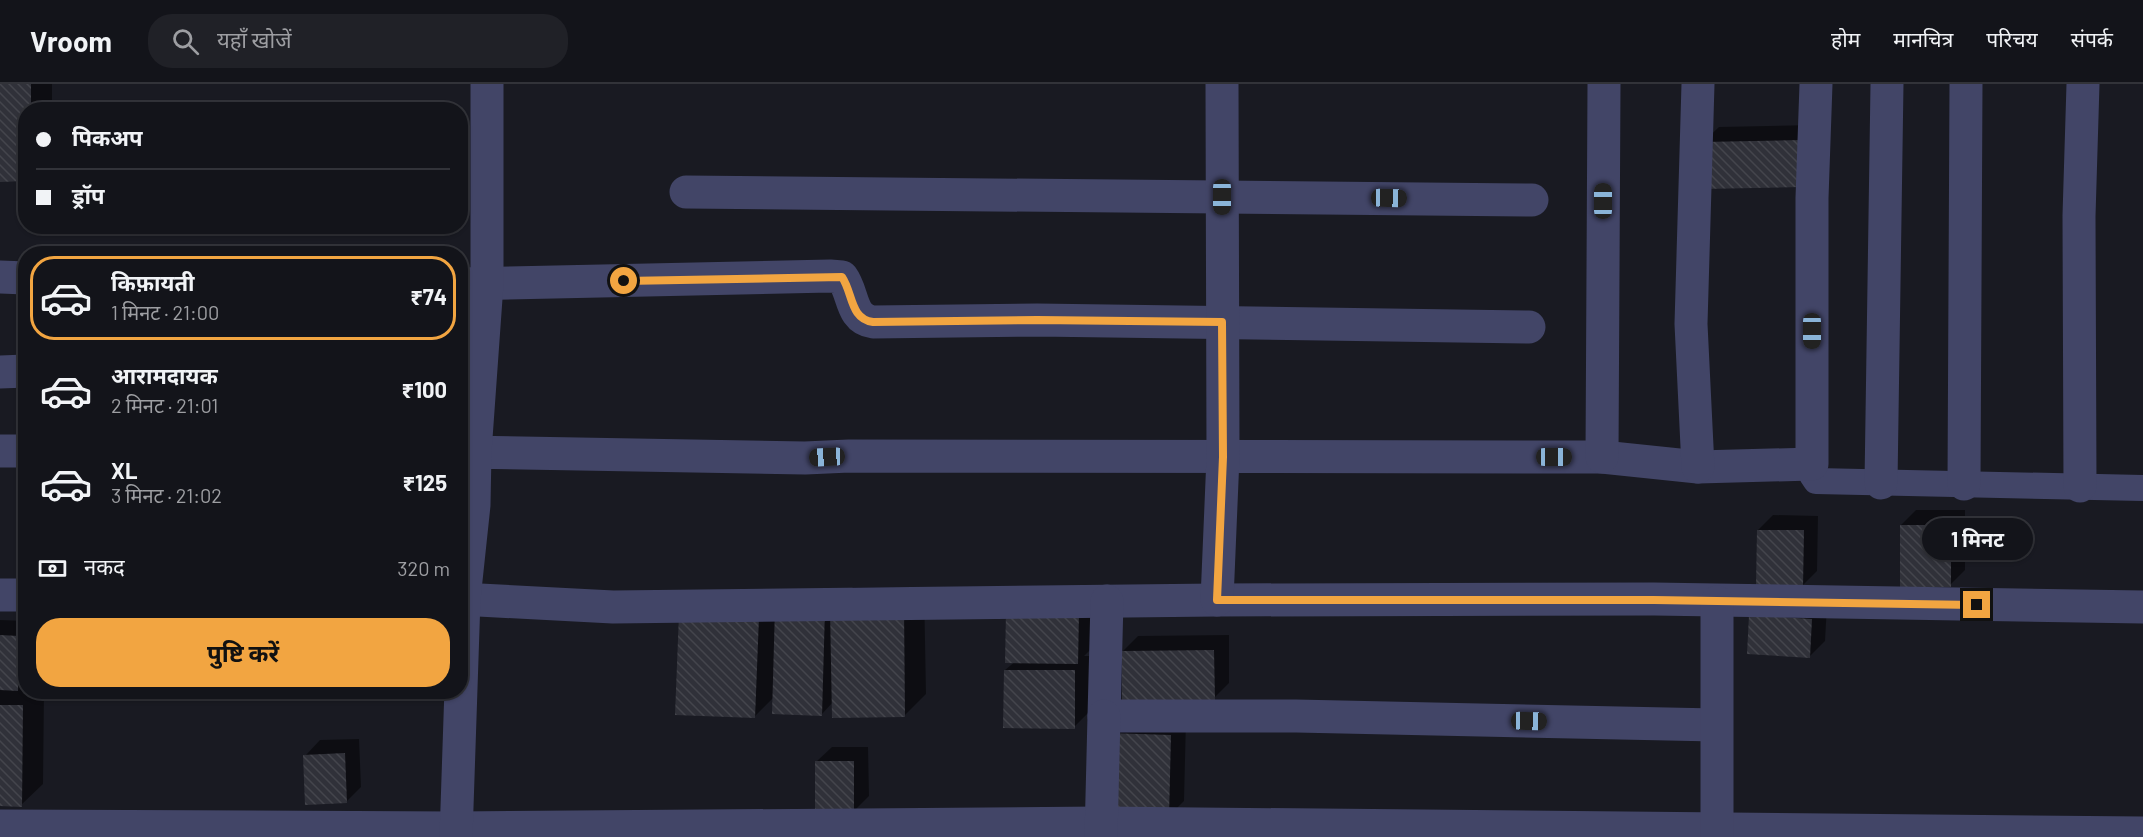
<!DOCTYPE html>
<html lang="hi">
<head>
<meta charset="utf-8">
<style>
  :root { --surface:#13141a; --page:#202127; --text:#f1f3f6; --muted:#9d9ea2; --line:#323339; --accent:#f2a541 }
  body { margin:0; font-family:Barlow,"Noto Sans Devanagari",sans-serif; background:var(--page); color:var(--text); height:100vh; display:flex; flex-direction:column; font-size:22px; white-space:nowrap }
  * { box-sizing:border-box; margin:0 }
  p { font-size:20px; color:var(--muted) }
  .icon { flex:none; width:33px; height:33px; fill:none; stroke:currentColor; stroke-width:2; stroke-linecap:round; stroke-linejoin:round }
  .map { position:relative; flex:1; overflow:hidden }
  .details { position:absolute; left:18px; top:162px; width:450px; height:453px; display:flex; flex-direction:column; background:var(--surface); border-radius:24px; box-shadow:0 2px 4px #0004,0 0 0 2px var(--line) }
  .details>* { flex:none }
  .top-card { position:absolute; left:18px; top:18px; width:450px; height:132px; border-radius:24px; box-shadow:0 2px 4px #0004,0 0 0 2px var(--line); display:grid; align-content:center; height:132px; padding:0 18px; background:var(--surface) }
  .end { position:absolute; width:27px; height:27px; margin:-14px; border:8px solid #f2a541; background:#111; box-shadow:0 0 0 3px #111 }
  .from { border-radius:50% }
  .bubble { position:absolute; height:42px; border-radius:21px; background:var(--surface); box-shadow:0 2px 4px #0004,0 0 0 2px var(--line); font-size:20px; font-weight:700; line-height:42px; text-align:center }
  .car { position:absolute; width:18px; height:36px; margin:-18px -9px; border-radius:8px; box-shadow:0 0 4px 2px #0007; background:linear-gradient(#222 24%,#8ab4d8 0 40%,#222 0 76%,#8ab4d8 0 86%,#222 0) }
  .top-card b { display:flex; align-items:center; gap:21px; height:57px; font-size:22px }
  .top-card b+b { border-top:2px solid var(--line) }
  .top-card i { width:15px; height:15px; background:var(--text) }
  ul { padding:10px 0 0; list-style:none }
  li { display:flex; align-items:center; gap:18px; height:84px; margin:0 12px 9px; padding:0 6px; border:3px solid transparent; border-radius:24px }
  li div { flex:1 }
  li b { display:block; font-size:22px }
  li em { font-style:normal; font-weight:700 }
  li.selected { border-color:var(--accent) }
  li>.icon { width:54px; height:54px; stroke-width:1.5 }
  .pay { display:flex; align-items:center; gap:15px; height:66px; padding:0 18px; font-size:22px }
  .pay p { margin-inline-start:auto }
  .primary-button { display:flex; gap:12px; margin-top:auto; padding:12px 18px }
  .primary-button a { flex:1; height:69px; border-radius:24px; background:var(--accent); color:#111; font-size:24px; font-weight:700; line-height:69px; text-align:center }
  header { display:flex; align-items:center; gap:36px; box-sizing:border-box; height:84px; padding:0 30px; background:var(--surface); border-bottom:2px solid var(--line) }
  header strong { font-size:28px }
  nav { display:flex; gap:33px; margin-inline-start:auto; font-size:21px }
  .search { width:420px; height:54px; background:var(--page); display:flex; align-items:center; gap:15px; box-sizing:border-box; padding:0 21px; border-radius:24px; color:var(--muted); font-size:22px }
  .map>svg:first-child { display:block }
  .shadow { fill:#0007 }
  .building { fill:url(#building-back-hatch) }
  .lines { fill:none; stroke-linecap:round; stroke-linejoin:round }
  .pedestrian { stroke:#424567; stroke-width:26 }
  .minor { stroke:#424567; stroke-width:33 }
  .route { stroke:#f2a541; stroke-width:8 }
</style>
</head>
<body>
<header>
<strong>Vroom</strong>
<div class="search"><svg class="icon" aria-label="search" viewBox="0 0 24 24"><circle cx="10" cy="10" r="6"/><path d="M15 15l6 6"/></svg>यहाँ खोजें</div>
<nav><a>होम</a><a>मानचित्र</a><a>परिचय</a><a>संपर्क</a></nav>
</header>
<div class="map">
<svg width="2143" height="753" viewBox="0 0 2143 753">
  <defs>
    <pattern id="building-back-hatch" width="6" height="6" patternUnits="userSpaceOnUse" patternTransform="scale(1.5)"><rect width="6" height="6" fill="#303139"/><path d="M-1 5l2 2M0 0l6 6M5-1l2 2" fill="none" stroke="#44454c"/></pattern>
  </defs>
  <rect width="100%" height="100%" fill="#191a22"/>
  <g class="shadow">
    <path d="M0,0H52V26H26L0,96Z"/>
    <path d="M1815,41L1816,86L1703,58L1719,43Z"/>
    <path d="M1916,426H1965V486L1950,501L1901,441Z"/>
    <path d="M1773,431L1818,432L1817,487L1802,502L1758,446Z"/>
    <path d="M853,503H924L926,610L904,632L833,618L822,630L774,613L754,633L680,531L840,517Z"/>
    <path d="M1093,513V563L1084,572H1090L1089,628L1074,643L1005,586Z"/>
    <path d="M1827,521L1825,557L1810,572L1751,532Z"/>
    <path d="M0,536L26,537V597L22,600H26V608H44L43,700L21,721H0Z"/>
    <path d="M1229,551V599L1214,614L1123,567L1138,552Z"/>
    <path d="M1186,636L1184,717L1169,732L1109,650Z"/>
    <path d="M359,655L361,703L346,718L305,672L320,656Z"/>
    <path d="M832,663H868L869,712L854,727L816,678Z"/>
  </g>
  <g class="building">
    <path d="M0,0H31V26H26V97L0,98Z"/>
    <path d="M1801,56L1802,103L1703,105L1702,58Z"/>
    <rect x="1900" y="441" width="51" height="62"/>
    <path d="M1757,446H1804L1803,503L1756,502Z"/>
    <path d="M775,524L825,525L822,632L772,630Z"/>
    <path d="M830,524H904L905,633L832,634Z"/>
    <path d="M1006,527L1079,528L1078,580L1005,579Z"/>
    <path d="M679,530L759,533L755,634L675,631Z"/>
    <path d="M1749,531L1812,535L1810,574L1747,570Z"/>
    <path d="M0,551L19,552L18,607L0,606Z"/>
    <path d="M1214,566L1215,616H1122V567Z"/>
    <path d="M1004,586H1075V645L1003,644Z"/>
    <path d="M0,621H23L22,723L0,722Z"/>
    <path d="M1108,649L1171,651L1169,734L1106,732Z"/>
    <path d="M345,669L347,719L305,721L303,671Z"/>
    <path d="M815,677H854V728L815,729Z"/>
  </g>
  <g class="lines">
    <path class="pedestrian" d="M1812,380V391L1816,397L2143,404"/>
    <g class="minor">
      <path d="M686,108L1532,116"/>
      <path d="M0,193L26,194"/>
      <path d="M460,200L830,192L842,193C854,209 850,235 873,238L1037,236L1529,243"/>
      <path d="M0,288L26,287"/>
      <path d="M0,367H26"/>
      <path d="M460,368L805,374L849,372L1602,373L1698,383L1812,380V114L1816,0"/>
      <path d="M1602,373L1604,0"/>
      <path d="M1698,383L1691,240L1698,0"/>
      <path d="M1881,399L1887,0"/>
      <path d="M1964,400L1966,0"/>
      <path d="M2080,402L2079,132L2083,0"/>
      <path d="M0,511H26"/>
      <path d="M460,515L613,523L1217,516L1654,515L2143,523"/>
      <path d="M1217,516L1223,373L1222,0"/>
      <path d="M1107,517L1104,632H1296L1716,641"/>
      <path d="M0,742L456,744L1101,739L2143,749"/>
      <path d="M456,753L464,515L474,421L475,368L487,200V0"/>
      <path d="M1101,753L1104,632"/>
      <path d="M1717,753V518"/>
    </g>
  </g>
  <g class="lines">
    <path class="route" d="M624,197L842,193C853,209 850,235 873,238L1037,236L1222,238L1223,373L1217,516H1654L1977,521"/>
  </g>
</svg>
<i class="end from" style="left:624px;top:197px"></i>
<i class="end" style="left:1977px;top:521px"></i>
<div class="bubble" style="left:1922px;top:434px;width:111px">1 मिनट</div>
<i class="car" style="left:1222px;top:113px;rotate:180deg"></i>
<i class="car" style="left:1389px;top:114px;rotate:91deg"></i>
<i class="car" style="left:1603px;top:117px;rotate:0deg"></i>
<i class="car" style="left:1812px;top:247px;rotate:180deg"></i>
<i class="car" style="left:827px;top:373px;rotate:267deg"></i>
<i class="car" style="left:1554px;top:373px;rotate:90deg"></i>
<i class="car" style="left:1529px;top:637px;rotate:91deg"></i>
<div class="top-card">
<b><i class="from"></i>पिकअप</b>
<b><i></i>ड्रॉप</b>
</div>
<section class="details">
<ul>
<li class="selected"><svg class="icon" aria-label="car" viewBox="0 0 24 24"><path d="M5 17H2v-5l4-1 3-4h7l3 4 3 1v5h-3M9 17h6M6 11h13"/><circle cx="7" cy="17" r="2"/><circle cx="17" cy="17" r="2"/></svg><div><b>किफ़ायती</b><p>1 मिनट · 21:00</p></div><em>₹74</em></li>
<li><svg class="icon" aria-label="car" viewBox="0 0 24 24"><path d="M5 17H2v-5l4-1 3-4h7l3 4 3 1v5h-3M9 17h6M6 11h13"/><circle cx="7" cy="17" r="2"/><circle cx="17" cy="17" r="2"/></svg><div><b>आरामदायक</b><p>2 मिनट · 21:01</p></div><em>₹100</em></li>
<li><svg class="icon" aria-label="car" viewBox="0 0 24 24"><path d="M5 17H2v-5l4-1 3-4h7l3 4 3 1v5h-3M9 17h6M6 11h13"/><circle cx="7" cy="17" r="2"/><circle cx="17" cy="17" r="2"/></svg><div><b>XL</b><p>3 मिनट · 21:02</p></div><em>₹125</em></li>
</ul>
<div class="pay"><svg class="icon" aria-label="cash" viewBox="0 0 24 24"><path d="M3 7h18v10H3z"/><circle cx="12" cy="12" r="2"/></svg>नकद<p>320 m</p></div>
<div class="primary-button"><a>पुष्टि करें</a></div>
</section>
</div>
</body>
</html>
